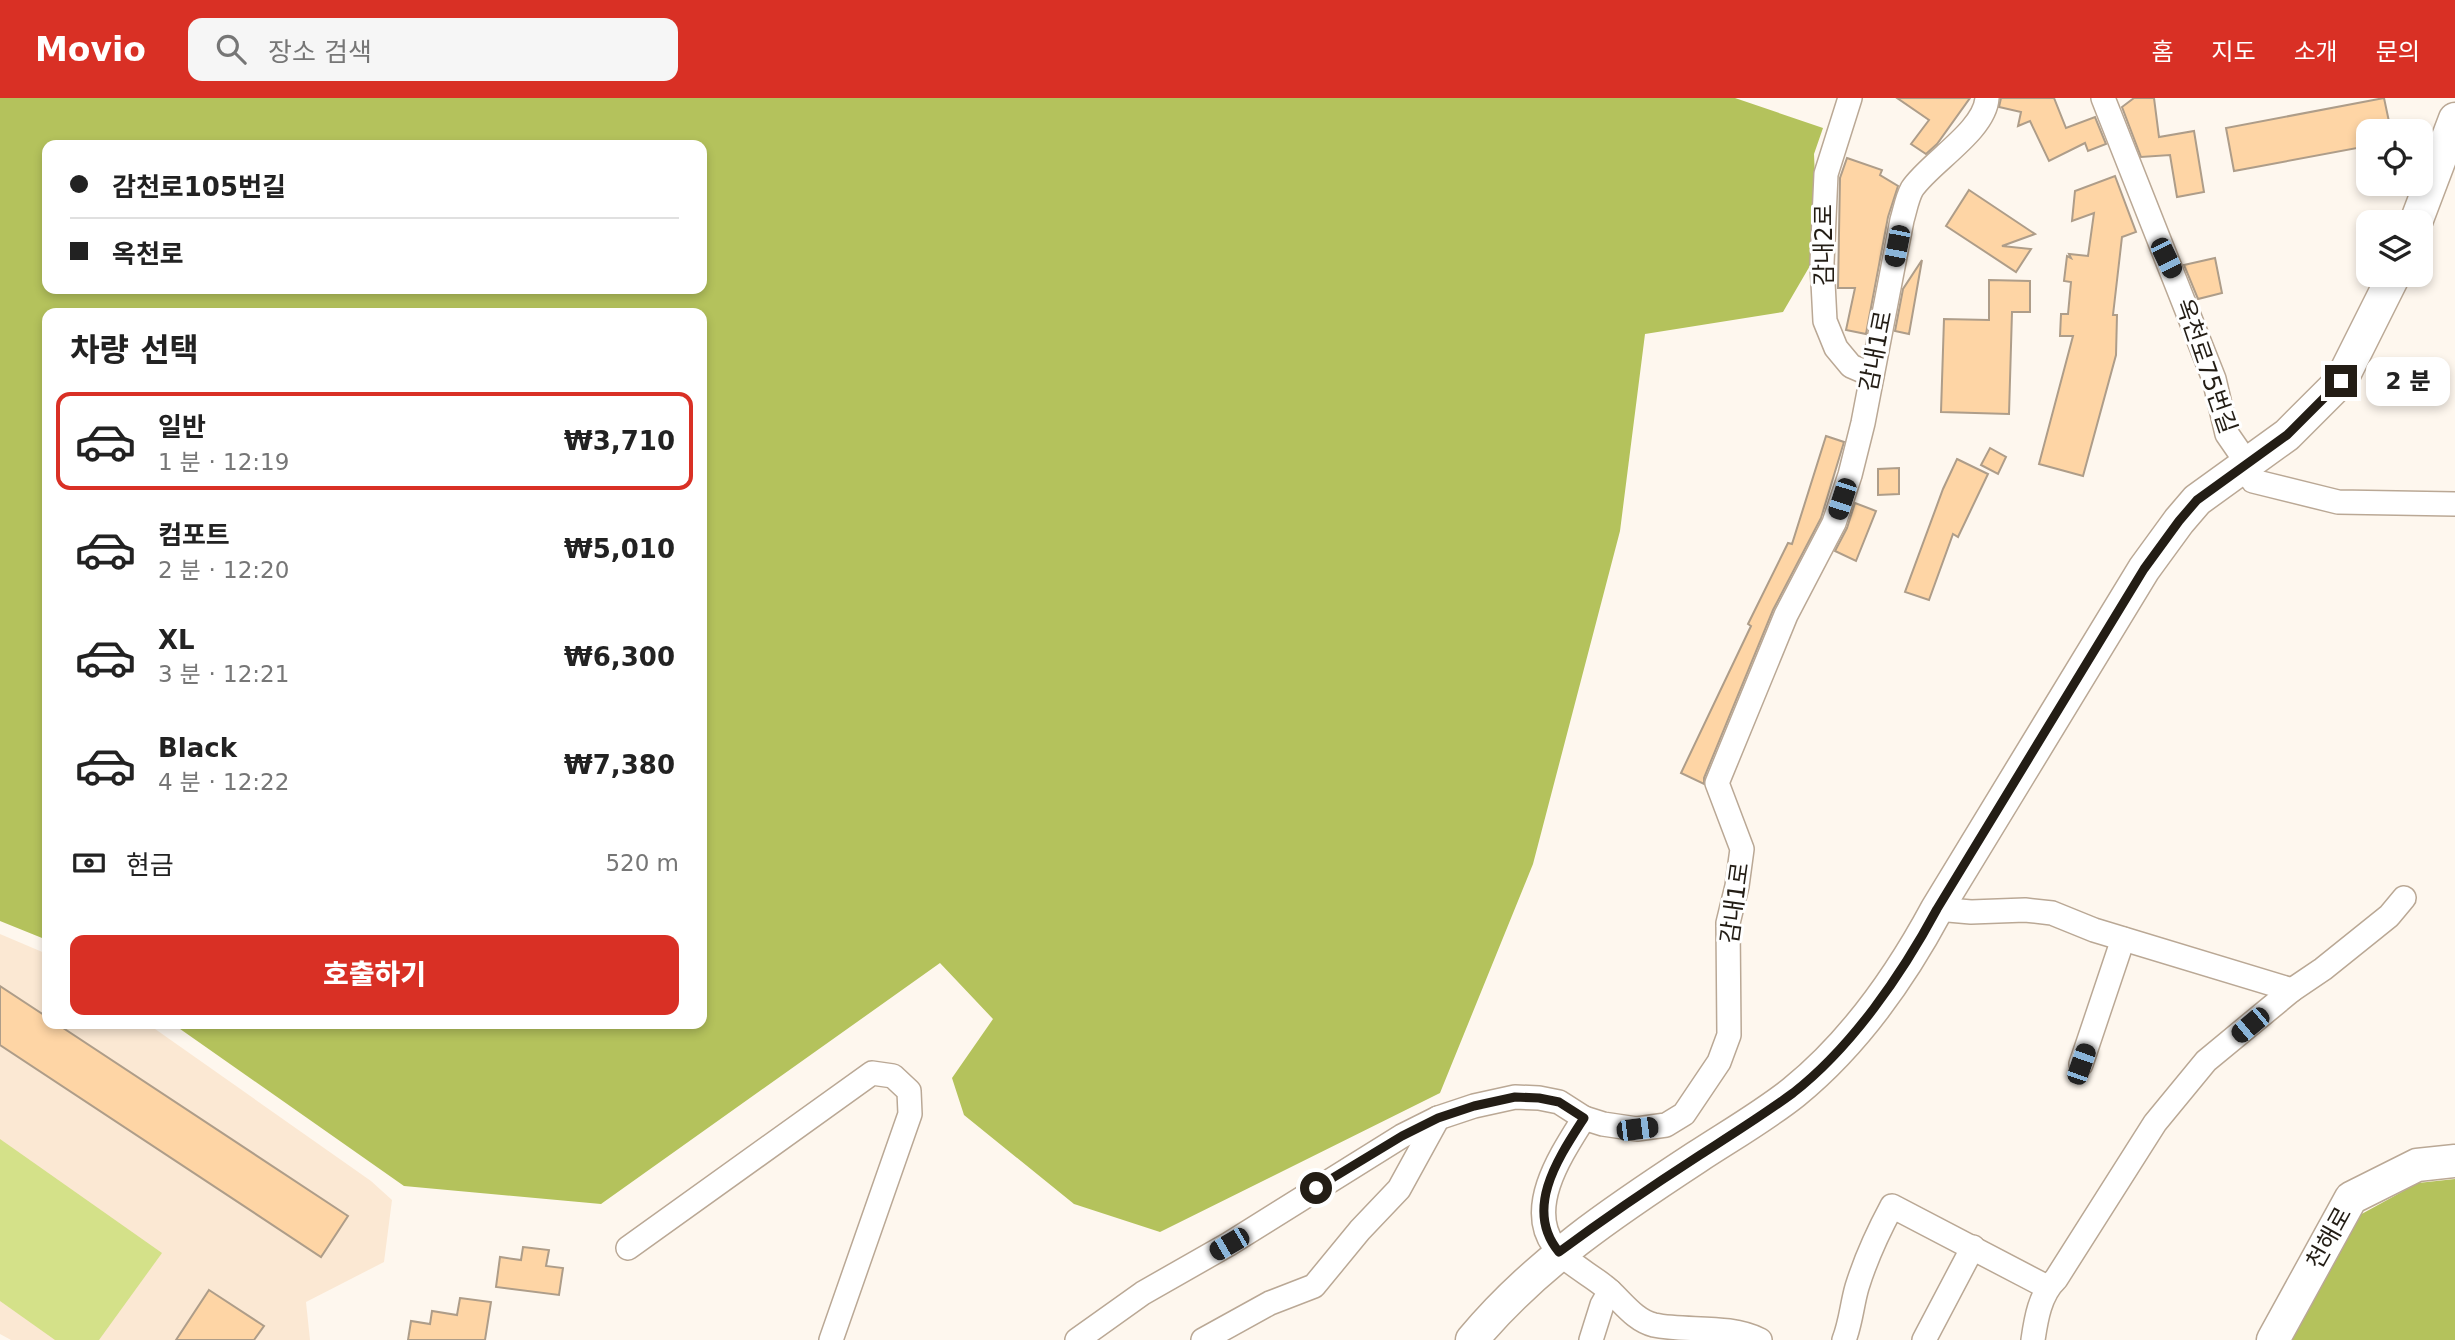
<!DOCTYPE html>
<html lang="ko">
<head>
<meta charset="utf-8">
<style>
  :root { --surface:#fff; --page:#f6f6f6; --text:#222; --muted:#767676; --line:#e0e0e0; --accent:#d93025 }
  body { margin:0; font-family:"DejaVu Sans","Noto Sans KR",sans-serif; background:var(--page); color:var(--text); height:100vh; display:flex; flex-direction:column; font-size:26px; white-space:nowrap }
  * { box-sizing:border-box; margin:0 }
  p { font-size:23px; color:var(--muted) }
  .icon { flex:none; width:38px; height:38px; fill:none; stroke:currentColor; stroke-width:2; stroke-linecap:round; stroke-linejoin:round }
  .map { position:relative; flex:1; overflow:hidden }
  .details { position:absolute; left:42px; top:210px; width:665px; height:721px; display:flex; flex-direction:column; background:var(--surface); border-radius:14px; box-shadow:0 4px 10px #0003 }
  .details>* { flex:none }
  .guide { position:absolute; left:42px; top:42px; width:665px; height:154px; border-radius:14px; box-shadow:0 4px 10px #0003; display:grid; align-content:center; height:154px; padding:0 28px; background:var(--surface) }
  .tools { position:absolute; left:2356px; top:21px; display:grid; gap:14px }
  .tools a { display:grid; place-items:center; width:77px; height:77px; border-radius:14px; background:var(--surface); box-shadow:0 4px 10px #0003; font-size:35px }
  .end { position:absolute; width:32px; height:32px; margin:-16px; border:9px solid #231d15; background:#fff; box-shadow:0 0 0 4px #fff }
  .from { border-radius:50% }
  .bubble { position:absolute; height:49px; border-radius:14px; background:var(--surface); box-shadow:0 4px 10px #0003; font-size:23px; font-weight:800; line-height:49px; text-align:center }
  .car { position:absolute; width:21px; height:42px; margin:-21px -10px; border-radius:9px; box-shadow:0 0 5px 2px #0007; background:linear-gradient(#222 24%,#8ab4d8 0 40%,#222 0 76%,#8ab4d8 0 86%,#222 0) }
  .guide b { display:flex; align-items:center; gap:24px; height:66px; font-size:26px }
  .guide b+b { border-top:2px solid var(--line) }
  .guide i { width:18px; height:18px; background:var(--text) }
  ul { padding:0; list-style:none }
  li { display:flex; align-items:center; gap:21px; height:98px; margin:0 14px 10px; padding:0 14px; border:4px solid transparent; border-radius:14px }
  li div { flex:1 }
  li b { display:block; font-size:26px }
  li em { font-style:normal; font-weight:800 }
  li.on { border-color:var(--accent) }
  li>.icon { width:63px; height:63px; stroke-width:1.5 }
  h2 { padding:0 28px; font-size:32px; line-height:84px }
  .pay { display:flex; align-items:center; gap:18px; height:77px; padding:0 28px; font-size:26px }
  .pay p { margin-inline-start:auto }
  .primary-button { display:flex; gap:14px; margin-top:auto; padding:14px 28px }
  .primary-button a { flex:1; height:80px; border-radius:14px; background:var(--accent); color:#fff; font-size:28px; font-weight:800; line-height:80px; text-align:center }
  header { display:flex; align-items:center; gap:42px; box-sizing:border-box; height:98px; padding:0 35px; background:var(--accent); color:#fff }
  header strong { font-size:33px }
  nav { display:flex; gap:38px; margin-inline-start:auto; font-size:24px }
  .search { width:490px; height:63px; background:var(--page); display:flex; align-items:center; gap:18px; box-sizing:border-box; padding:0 24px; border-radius:14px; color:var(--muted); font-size:26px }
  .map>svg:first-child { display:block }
  .built { fill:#fbe8d3 }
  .green { fill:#d4e189 }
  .forest { fill:#b4c25c; fill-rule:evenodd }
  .building { fill:#fed5a5; stroke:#ae9d89; stroke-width:2 }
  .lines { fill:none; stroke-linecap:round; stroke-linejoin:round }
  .street-casing { stroke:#baa895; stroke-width:26 }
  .secondary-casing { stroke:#baa895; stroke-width:35 }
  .street { stroke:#fff; stroke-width:23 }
  .secondary { stroke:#fff; stroke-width:32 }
  .route { stroke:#231d15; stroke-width:9 }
  .labels { text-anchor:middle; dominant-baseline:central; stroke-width:6; stroke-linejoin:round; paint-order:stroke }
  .street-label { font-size:24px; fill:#231d15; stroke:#fff }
</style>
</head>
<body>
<header>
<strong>Movio</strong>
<div class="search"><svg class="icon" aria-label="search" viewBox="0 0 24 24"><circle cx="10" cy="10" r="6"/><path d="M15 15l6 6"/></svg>장소 검색</div>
<nav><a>홈</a><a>지도</a><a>소개</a><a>문의</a></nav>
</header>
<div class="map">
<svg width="2455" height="1242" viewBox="0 0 2455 1242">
  <rect width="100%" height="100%" fill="#fef7ee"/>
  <path class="built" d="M0,836L47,856V926H148L371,1083L392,1102L384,1164L306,1204L310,1242H11L0,1236Z"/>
  <path class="green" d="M0,1041L162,1155L99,1242H55L0,1203Z"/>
  <g class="forest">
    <path d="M0,0H1735L1823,30L1814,56L1818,154L1783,214L1645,236L1620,433L1533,766L1440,995L1160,1134L1074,1106L964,1017L952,980L993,921L940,865L601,1106L404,1088L173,926H702V215H47V842L0,823ZM47,47H702V191H47Z"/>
    <path d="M2455,1081V1242H2287L2358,1118L2418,1085Z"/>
  </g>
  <g class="building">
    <path d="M1897,0H1970L1937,46L1926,56L1911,46L1929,22Z"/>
    <path d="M2001,0H2054L2066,30L2095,19L2106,46L2088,53L2085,45L2049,63L2030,23L2018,28L2021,14L1999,9Z"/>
    <path d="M2134,0H2154L2159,39L2194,33L2204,94L2177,99L2170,57L2141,59L2122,9Z"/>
    <path d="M2384,0L2391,33H2368V48L2234,73L2226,30Z"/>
    <path d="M1847,60L1882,72L1880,77L1898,88L1888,119L1866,236L1846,232L1855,190H1838L1840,80Z"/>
    <path d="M2115,78L2136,134L2122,139L2113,217H2117L2116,257L2083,378L2039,366L2073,238H2060L2061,216H2068L2071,184L2064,183L2067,158L2071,160L2069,156L2088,158L2094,115L2072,123L2075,93Z"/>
    <path d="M1969,92L2035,136L2002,148L2031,151L2016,174L1946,128Z"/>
    <path d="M2215,160L2222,195L2198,201L2184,167Z"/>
    <path d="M1922,162L1909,236L1895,233L1903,191Z"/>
    <path d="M1989,182L2030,183V214H2012L2009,316L1941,314L1944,221L1989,222Z"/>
    <path d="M1826,338L1844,344L1821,420L1773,512L1704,680V686L1681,675L1751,528L1748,526L1788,445L1792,446Z"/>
    <path d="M1990,350L2006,359L1998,376L1981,367Z"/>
    <path d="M1957,361L1988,376L1958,439L1953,436L1929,502L1905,494L1943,391Z"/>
    <path d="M1899,370V396L1878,397V371Z"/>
    <path d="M1855,405L1876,413L1856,463L1835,453L1847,430Z"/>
    <path d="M0,888L47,919V926H57L348,1118L321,1159L0,947Z"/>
    <path d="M523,1149L549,1152L546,1168L563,1170L559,1197L496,1189L500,1159L521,1162Z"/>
    <path d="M209,1192L264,1228L254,1242H176Z"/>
    <path d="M460,1200L491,1204L485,1242H408L411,1223L430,1226L432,1213L457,1217Z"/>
  </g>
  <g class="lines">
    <g class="street-casing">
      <g id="street">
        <path d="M1850,0L1826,76L1822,165L1825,223L1836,250L1851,268L1872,277"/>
        <path d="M2103,0L2214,281L2227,336L2247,365L2253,383L2338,404L2455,406"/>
        <path d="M1937,811L1971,814L2025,812L2052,815L2094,832L2292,892"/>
        <path d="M2081,966L2123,841"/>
        <path d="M628,1150L872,975L893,978L909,993L910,1016L831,1242"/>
        <path d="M1077,1242L1143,1195L1229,1146L1402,1038L1438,1020L1474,1008L1515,999L1539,1000L1559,1004L1584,1020"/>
        <path d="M1203,1242L1270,1205L1314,1188L1360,1132L1399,1091L1438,1020"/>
        <path d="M1591,1242L1602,1207L1610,1193"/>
        <path d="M1760,1242C1729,1226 1687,1234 1654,1227C1633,1222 1620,1200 1604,1188C1588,1175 1567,1165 1554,1148C1525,1108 1563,1054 1584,1020L1603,1026L1637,1031L1666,1027L1684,1016L1719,964L1729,937L1728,825L1737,788L1742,751L1717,685L1786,517L1834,425L1850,377L1863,325L1902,122C1905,112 1907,100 1912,91C1929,65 1985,33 1987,0"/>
        <path d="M1844,1242C1851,1224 1852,1206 1857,1189C1866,1160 1878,1134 1892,1108L2047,1189"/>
        <path d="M1924,1242L1973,1149"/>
        <path d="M2033,1242C2036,1221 2040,1196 2056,1181L2155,1025L2206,963L2292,892L2323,871L2389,818L2404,800"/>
      </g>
    </g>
    <g class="secondary-casing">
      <g id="secondary">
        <path d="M2416,124L2455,21"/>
        <path d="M1472,1242C1535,1166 1616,1112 1697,1059C1729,1038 1764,1018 1794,994C1853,946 1901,878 1937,811L2144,471L2179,423L2197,402L2287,337L2341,283L2394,177"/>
        <path d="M2273,1242L2351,1100L2417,1067L2455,1063"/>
      </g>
    </g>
    <use href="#street" class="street"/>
    <use href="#secondary" class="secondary"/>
  </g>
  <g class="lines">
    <path class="route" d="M1316,1090L1402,1038L1438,1020L1474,1008L1515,999L1539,1000L1559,1004L1584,1020C1559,1059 1523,1111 1559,1154C1605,1120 1652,1088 1700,1057C1731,1037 1763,1017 1793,995C1852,949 1902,876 1937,811L2144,471L2179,423L2197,402L2287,337L2341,283"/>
  </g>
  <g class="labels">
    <g class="street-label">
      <text transform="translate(1824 147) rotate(-90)">감내2로</text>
      <text transform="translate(1876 253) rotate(-79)">감내1로</text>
      <text transform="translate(2206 268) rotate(71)">옥천로75번길</text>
      <text transform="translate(1735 805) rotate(-82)">감내1로</text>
      <text transform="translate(2329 1140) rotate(-61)">천해로</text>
    </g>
  </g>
</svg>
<div class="tools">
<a><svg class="icon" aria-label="locate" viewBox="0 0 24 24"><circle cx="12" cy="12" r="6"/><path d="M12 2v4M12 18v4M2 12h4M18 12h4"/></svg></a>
<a><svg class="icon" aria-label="layers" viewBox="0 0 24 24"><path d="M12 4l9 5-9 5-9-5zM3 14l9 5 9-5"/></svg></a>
</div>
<i class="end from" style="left:1316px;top:1090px"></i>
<i class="end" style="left:2341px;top:283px"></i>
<div class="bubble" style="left:2366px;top:259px;width:84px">2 분</div>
<i class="car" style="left:1897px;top:148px;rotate:191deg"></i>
<i class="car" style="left:2166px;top:160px;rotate:154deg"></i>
<i class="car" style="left:1842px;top:401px;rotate:198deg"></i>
<i class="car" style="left:2250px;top:927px;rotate:230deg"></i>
<i class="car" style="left:2081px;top:966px;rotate:19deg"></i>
<i class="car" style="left:1637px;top:1031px;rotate:83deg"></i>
<i class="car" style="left:1229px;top:1146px;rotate:240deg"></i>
<div class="guide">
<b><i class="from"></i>감천로105번길</b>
<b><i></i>옥천로</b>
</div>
<section class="details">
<h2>차량 선택</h2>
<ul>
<li class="on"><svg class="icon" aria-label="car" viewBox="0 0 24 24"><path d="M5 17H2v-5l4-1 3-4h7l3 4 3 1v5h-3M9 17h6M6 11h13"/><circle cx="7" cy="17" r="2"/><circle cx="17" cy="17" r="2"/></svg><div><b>일반</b><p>1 분 · 12:19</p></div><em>₩3,710</em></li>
<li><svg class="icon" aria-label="car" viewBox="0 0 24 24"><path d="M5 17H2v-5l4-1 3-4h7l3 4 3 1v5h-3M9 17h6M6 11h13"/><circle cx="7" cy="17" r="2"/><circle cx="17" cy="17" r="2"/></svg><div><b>컴포트</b><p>2 분 · 12:20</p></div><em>₩5,010</em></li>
<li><svg class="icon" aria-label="car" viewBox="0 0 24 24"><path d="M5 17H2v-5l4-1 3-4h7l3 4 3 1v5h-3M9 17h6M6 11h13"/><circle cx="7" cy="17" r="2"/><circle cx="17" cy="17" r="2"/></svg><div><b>XL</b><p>3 분 · 12:21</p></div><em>₩6,300</em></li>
<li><svg class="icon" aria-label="car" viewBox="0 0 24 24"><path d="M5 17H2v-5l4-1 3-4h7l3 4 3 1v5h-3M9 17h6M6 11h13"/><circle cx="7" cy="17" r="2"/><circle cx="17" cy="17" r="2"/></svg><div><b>Black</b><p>4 분 · 12:22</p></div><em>₩7,380</em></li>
</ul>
<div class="pay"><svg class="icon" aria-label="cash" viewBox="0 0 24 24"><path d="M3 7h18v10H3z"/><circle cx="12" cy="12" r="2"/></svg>현금<p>520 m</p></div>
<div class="primary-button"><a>호출하기</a></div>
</section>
</div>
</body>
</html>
